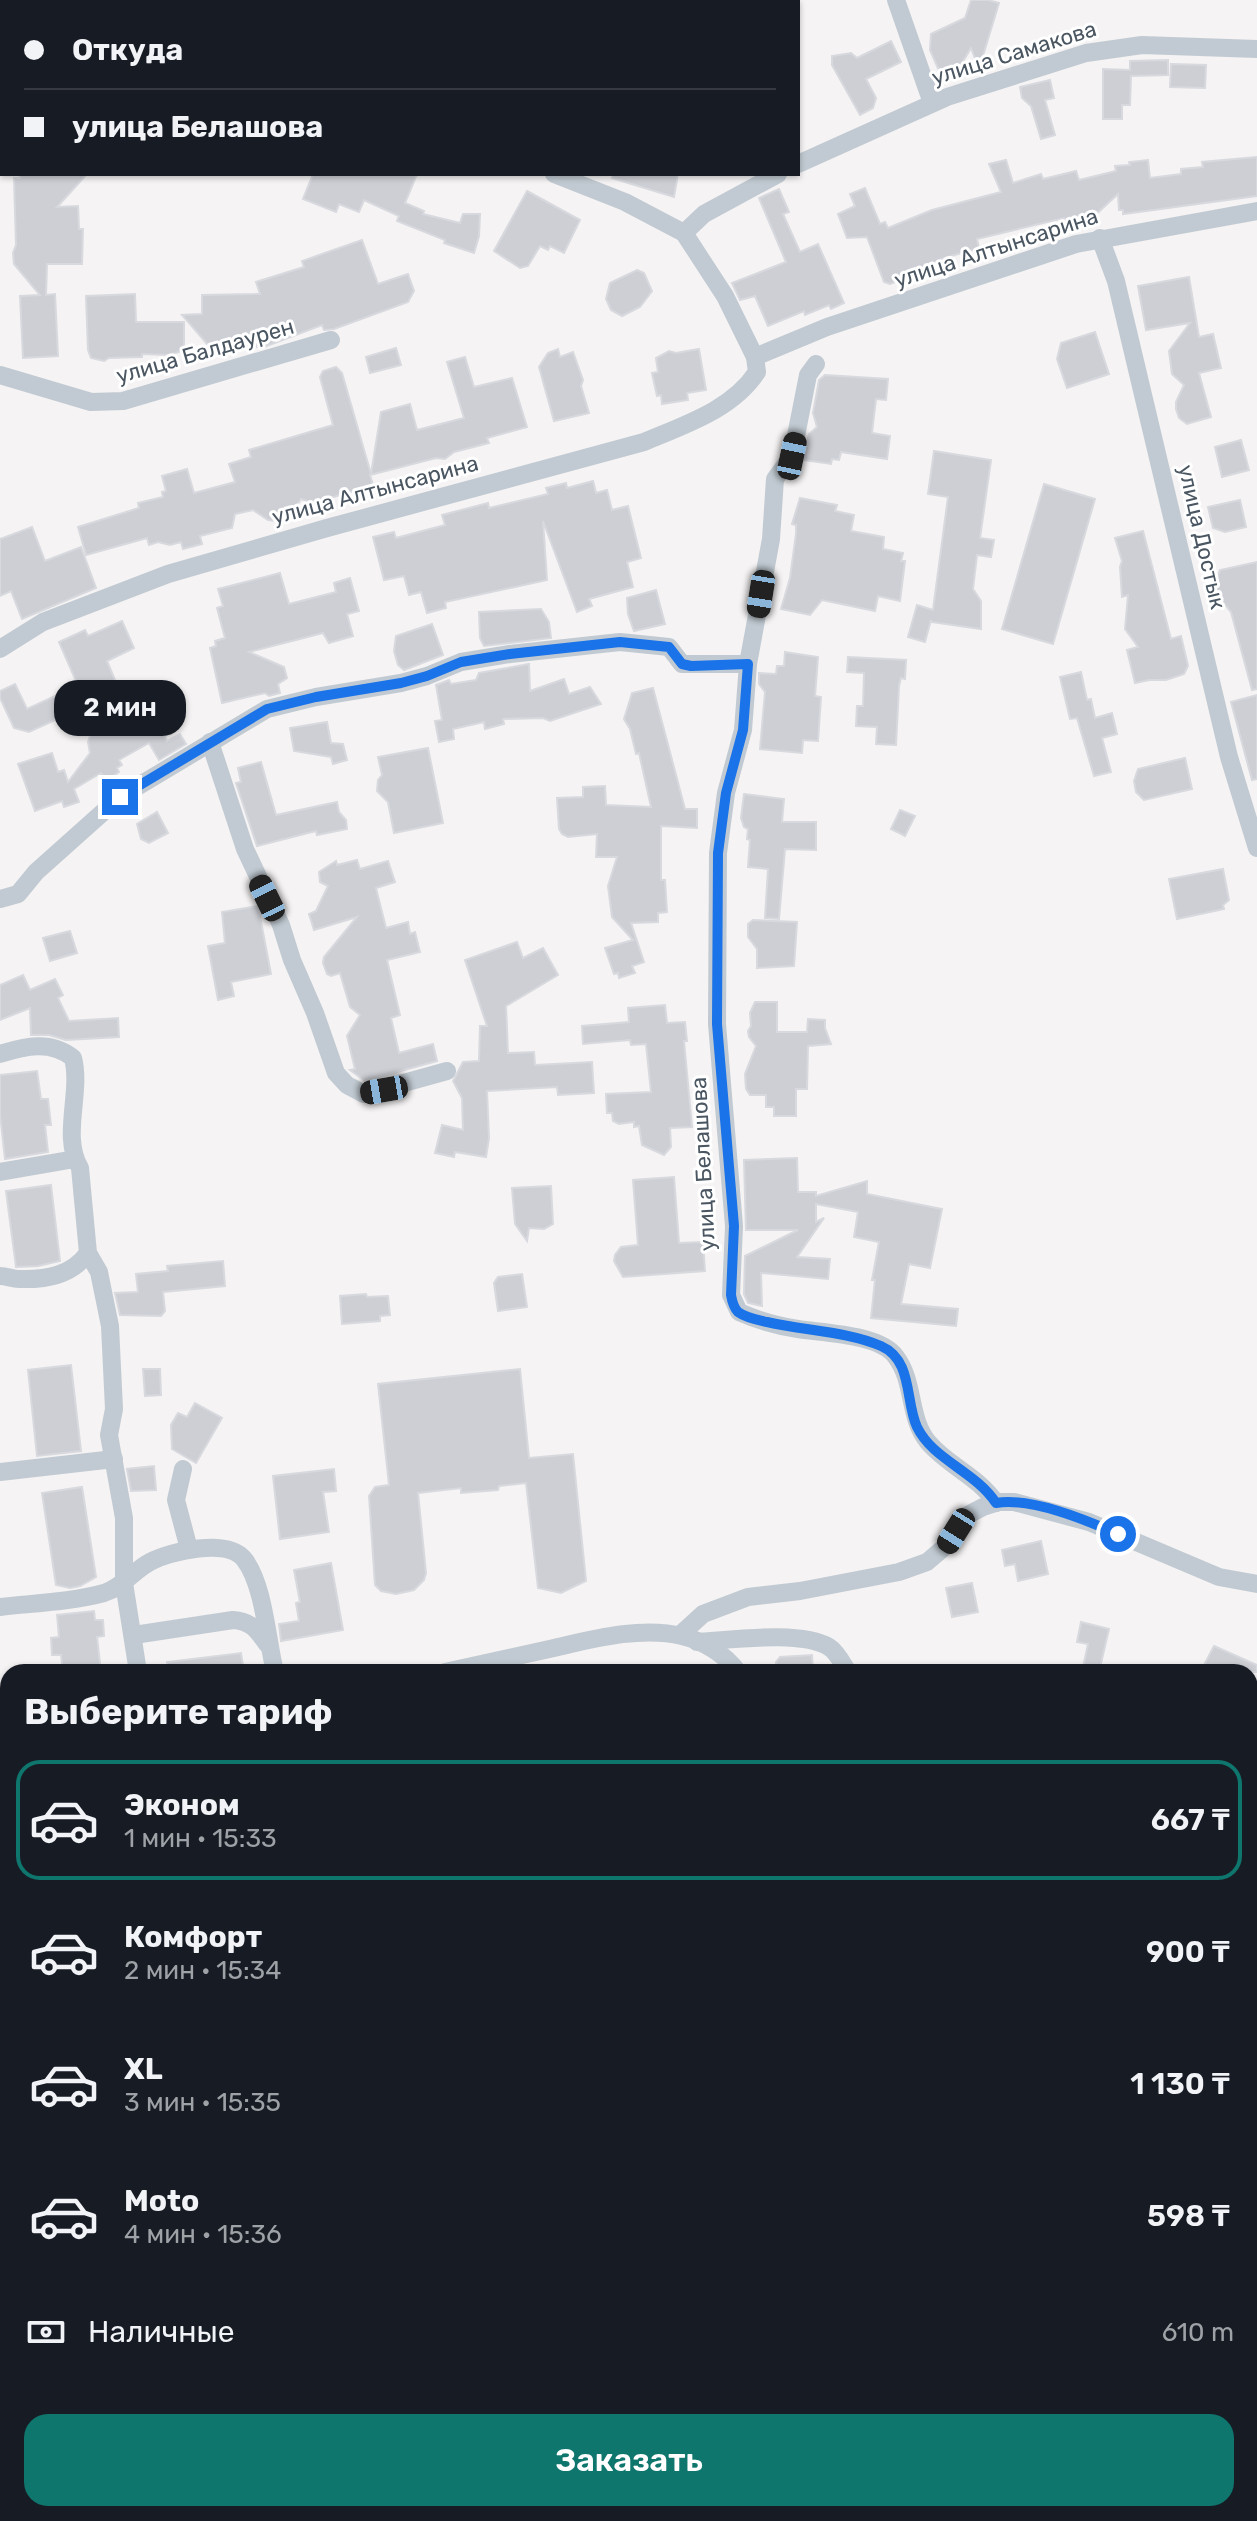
<!DOCTYPE html>
<html lang="ru">
<head>
<meta charset="utf-8">
<style>
  :root { --surface:#171b24; --page:#20242c; --text:#f1f3f6; --muted:#9ea1a6; --line:#363941; --accent:#0f766e }
  body { margin:0; font-family:Rubik,sans-serif; background:var(--page); color:var(--text); height:100vh; display:flex; flex-direction:column; font-size:30px; white-space:nowrap }
  * { box-sizing:border-box; margin:0 }
  p { font-size:26px; color:var(--muted) }
  .icon { flex:none; width:44px; height:44px; fill:none; stroke:currentColor; stroke-width:2; stroke-linecap:round; stroke-linejoin:round }
  .map { position:relative; flex:1; overflow:hidden }
  .panel { position:absolute; left:0px; top:1664px; width:1258px; height:858px; display:flex; flex-direction:column; background:var(--surface); border-radius:24px 24px 0 0; box-shadow:0 2px 6px #0004 }
  .panel>* { flex:none }
  .hud { position:absolute; left:0px; top:0px; width:800px; height:176px; box-shadow:0 2px 6px #0004; display:grid; align-content:center; height:176px; padding:0 24px; background:var(--surface) }
  .end { position:absolute; width:36px; height:36px; margin:-18px; border:10px solid #1a73e8; background:#fff; box-shadow:0 0 0 4px #fff }
  .from { border-radius:50% }
  .bubble { position:absolute; height:56px; border-radius:24px; background:var(--surface); box-shadow:0 2px 6px #0004; font-size:26px; font-weight:600; line-height:56px; text-align:center }
  .car { position:absolute; width:24px; height:48px; margin:-24px -12px; border-radius:10px; box-shadow:0 0 6px 2px #0007; background:linear-gradient(#222 24%,#8ab4d8 0 40%,#222 0 76%,#8ab4d8 0 86%,#222 0) }
  .hud b { display:flex; align-items:center; gap:28px; height:76px; font-size:30px }
  .hud b+b { border-top:2px solid var(--line) }
  .hud i { width:20px; height:20px; background:var(--text) }
  ul { padding:0; list-style:none }
  li { display:flex; align-items:center; gap:24px; height:120px; margin:0 16px 12px; padding:0 8px; border:4px solid transparent; border-radius:24px }
  li div { flex:1 }
  li b { display:block; font-size:30px }
  li em { font-style:normal; font-weight:600 }
  li.active { border-color:var(--accent) }
  li>.icon { width:72px; height:72px; stroke-width:1.5 }
  h2 { padding:0 24px; font-size:36px; line-height:96px }
  .pay { display:flex; align-items:center; gap:20px; height:88px; padding:0 24px; font-size:30px }
  .pay p { margin-inline-start:auto }
  .action { display:flex; gap:16px; margin-top:auto; padding:16px 24px }
  .action a { flex:1; height:92px; border-radius:24px; background:var(--accent); color:#fff; font-size:32px; font-weight:600; line-height:92px; text-align:center }
  .map>svg:first-child { display:block }
  .building { fill:#cdcfd5; stroke:#d7d9de; stroke-width:2 }
  .lines { fill:none; stroke-linecap:round; stroke-linejoin:round }
  .minor { stroke:#c1cad2; stroke-width:18 }
  .route { stroke:#1a73e8; stroke-width:10 }
  .labels { text-anchor:middle; dominant-baseline:central; stroke-width:6; stroke-linejoin:round; paint-order:stroke }
  .street-label { font-size:22px; fill:#4a5661; stroke:#fff }
</style>
</head>
<body>
<div class="map">
<svg width="1257" height="2521" viewBox="0 0 1257 2521">
  <rect width="100%" height="100%" fill="#f5f3f3"/>
  <g class="building">
    <path d="M971,0H988L999,3L979,69L971,48L953,78L947,79L941,75L930,50L931,34L965,18Z"/>
    <path d="M891,41L901,62L866,79L876,98L873,108L860,115L832,65V56L851,53L857,58Z"/>
    <path d="M1168,60V75L1131,76L1130,105H1122V119H1103V69L1130,70V61Z"/>
    <path d="M1171,64L1206,65L1205,88L1170,87Z"/>
    <path d="M1050,80L1054,98L1045,100L1055,135L1041,139L1031,106L1022,98L1020,87Z"/>
    <path d="M1257,157V196L1123,214V210H1119L1118,194L1091,219L1071,222L1064,218L977,239L979,248L941,259L940,263L920,270H913L904,273L901,280L890,284L884,282L867,237L847,238L838,214L855,206L850,194L865,188L880,224L885,222L888,228L932,210L1001,192L989,164L1006,160L1013,183L1041,174L1043,179L1076,171L1079,180L1116,171L1115,166L1130,165L1129,162L1148,160L1150,178L1181,174V169L1203,167L1202,162Z"/>
    <path d="M20,174H87L57,207L78,206L79,229H83L82,264H47L46,295L55,294L58,356L23,358L20,296L40,295L14,264L13,253L16,245L14,178H20Z"/>
    <path d="M313,174H417L405,203L424,211L423,214L460,223L463,214H480L479,236L474,253L444,243L445,240L397,221L399,216L364,200L359,212L339,204L336,212L303,199Z"/>
    <path d="M613,174H678L674,197L612,178Z"/>
    <path d="M779,189L789,212L783,214L800,252L818,244L844,303L831,309L829,305L805,315L804,311L768,326L755,296L740,300L732,283L786,262L759,198Z"/>
    <path d="M527,191L580,220L564,253L550,246L548,250L540,246L528,266L520,268L494,251Z"/>
    <path d="M362,240L378,284L408,274L414,291L408,302L334,329L324,330L322,325L264,347H238L224,352H214L182,315L202,314V295L260,294L256,282L304,267L302,261Z"/>
    <path d="M637,270L644,273L652,291L640,307L622,316L611,310L606,299L610,283Z"/>
    <path d="M1189,277L1199,337L1213,334L1221,368L1199,373L1211,417L1187,424L1179,418L1176,409V402L1184,385L1172,374L1169,351L1190,323L1146,330L1138,286Z"/>
    <path d="M135,294L136,322H184V350L170,355L142,354V357L109,358L104,361L91,358L88,350L86,296Z"/>
    <path d="M1095,332L1109,374L1067,388L1057,359L1061,343Z"/>
    <path d="M396,348L401,365L370,373L366,357Z"/>
    <path d="M558,349L560,357L573,352L583,380L581,386L589,413L554,421L539,367L548,353Z"/>
    <path d="M699,349L706,390L687,393L688,400L662,404L661,395L657,396L652,373L658,372L656,358L669,351L676,353Z"/>
    <path d="M465,357L474,387L512,378L527,427L487,438L489,443L454,452L445,459L436,458L370,475L373,485L314,503L301,499L294,510L276,521L268,520L253,510L235,514L232,528L200,536L202,544L183,549L181,542L170,545L158,542L149,545L147,538L86,555L78,527L139,508L138,503L163,497L162,492L166,491L162,476L187,469L194,493L235,482L229,464L251,457L249,450L333,425L320,377L323,371L336,367L342,373L371,474L381,412L410,404L417,430L464,418L447,362Z"/>
    <path d="M825,375L888,379L886,400L876,399L872,433L890,436L887,459L841,452L839,460L832,459L831,464L803,460L809,434L817,427L813,413L819,380Z"/>
    <path d="M1241,440L1249,470L1222,477L1215,447Z"/>
    <path d="M934,451L991,460L980,538L994,540L991,557L977,555L973,589L981,601V629L931,622V620L925,642L908,637L917,605L933,610L948,497L928,494Z"/>
    <path d="M593,481L596,493L607,490L612,510L628,506L641,558L627,562L633,587L589,599L592,606L577,612L543,521L547,580L445,602L446,608L427,613L421,592L409,595L404,576L384,580L373,537L394,532L396,538L445,525L442,515L488,503L489,508L548,494L546,488L566,483L567,488Z"/>
    <path d="M1044,484L1095,499L1053,644L1002,629Z"/>
    <path d="M800,498L837,505L835,511L854,515L851,531L884,537L883,549L903,553L901,561H905L900,601L878,596L875,611L822,600L810,615L781,609L790,578L796,534V525L792,524Z"/>
    <path d="M1240,500L1246,527L1225,532L1213,528L1208,507Z"/>
    <path d="M32,527L45,561L81,547L96,588L22,619L11,591L0,596V539Z"/>
    <path d="M1143,531L1171,639L1181,636L1188,666L1184,674L1166,680H1149L1135,683L1127,650L1138,647L1125,629L1128,595L1122,597L1120,567L1122,561L1115,538Z"/>
    <path d="M1257,562V689L1252,690L1231,612L1217,595L1215,582L1220,570Z"/>
    <path d="M280,573L289,604L336,592L334,583L350,578L359,611L347,614L353,636L329,643L323,633L249,652L284,667L287,678L278,684L280,693L269,696L265,693L222,703L210,648L216,646L215,641L225,638L217,608L223,606L218,589Z"/>
    <path d="M656,590L665,624L634,631L628,614L627,598Z"/>
    <path d="M541,609L549,622L551,638L484,646L480,638L479,612Z"/>
    <path d="M122,621L134,648L107,661L115,680L82,695L59,642L85,630L88,636Z"/>
    <path d="M432,624L443,655L404,670L398,665L394,651L396,636Z"/>
    <path d="M785,652L818,657L815,696L821,697L818,741L803,740L802,753L760,749L765,692L759,684V673L776,674L777,666H784Z"/>
    <path d="M848,657L906,660L905,679L901,678L899,686L896,745L876,744L877,727L856,726L857,706H863L864,673L847,672Z"/>
    <path d="M529,664L530,691L564,679L569,694L590,687L601,704L550,721L543,718L503,719L504,724L485,729L484,722L453,729L454,739L439,742L435,721L442,720L436,685L449,680L451,684L476,680L479,673Z"/>
    <path d="M1081,672L1087,700L1091,699L1095,718L1112,713L1117,734L1102,738L1111,772L1094,776L1077,718L1070,719L1060,677Z"/>
    <path d="M15,684L27,709L68,690L77,710L29,732L14,728L0,698V691Z"/>
    <path d="M653,688L685,809H697V828L661,826V880H665L667,912L658,913V922L631,923L644,962L632,966L635,973L619,978L618,973L614,974L605,948L633,940L612,917L608,886L617,857H596L597,834L568,837L562,834L559,829L557,798L583,797V787L605,786L606,805L651,807L639,753L636,754L630,729L624,719L632,693Z"/>
    <path d="M1257,695V779L1252,780L1231,702Z"/>
    <path d="M152,711L167,741L180,734L186,744L159,760L149,743L119,760L122,765L117,768L119,772L106,781L101,773L74,789L79,802L64,807L62,801L35,811L18,764L52,753L58,772L64,770L68,782L90,753L88,742L90,736L110,726L112,730Z"/>
    <path d="M327,722L331,743L343,744L347,760L333,764L331,757L294,751L290,728Z"/>
    <path d="M428,748L443,823L394,833L388,802L377,791L378,780L382,775L378,757Z"/>
    <path d="M1185,758L1192,789L1144,800L1136,792L1134,781L1138,769Z"/>
    <path d="M261,762L276,815L337,802L339,812L346,820L347,829L317,835L316,831L257,846L236,783L241,782L238,768Z"/>
    <path d="M744,794L784,799L782,822H816V850L785,849L779,919L765,918L768,869L748,867L750,840L747,839L748,829L744,827L741,818Z"/>
    <path d="M900,810L915,816L905,836L891,829Z"/>
    <path d="M157,812L168,833L149,843L141,839L137,824Z"/>
    <path d="M357,860L360,869L388,861L395,882L376,888L386,928L408,922L410,934L415,932L420,952L387,960L400,1015L391,1018L399,1053L433,1044L437,1061L365,1081L350,1070L355,1069L347,1036L360,1015L350,1007L340,973L331,976L327,974L323,963L324,957L357,917L314,930L309,914L316,911L328,886L320,882L319,872L336,861L337,865Z"/>
    <path d="M1223,869L1229,900L1223,905L1224,909L1177,919L1169,879Z"/>
    <path d="M258,906L271,974L231,982L234,996L218,1000L208,946L225,943L222,912Z"/>
    <path d="M753,920L797,922L794,966L757,968V949L748,937V924Z"/>
    <path d="M70,931L77,953L50,961L43,938Z"/>
    <path d="M517,942L523,958L543,948L558,975L506,1006L508,1053L534,1052L535,1065L592,1062L594,1093L558,1095L557,1087L487,1091L489,1138L486,1157L455,1152L454,1157L435,1153L442,1125L463,1130L462,1098L453,1081L463,1062L479,1061L480,1026H487L465,960Z"/>
    <path d="M23,975L30,990L55,979L63,995L58,998L69,1021L118,1018L119,1037L66,1040L49,1035H31L30,1008L0,1020V985Z"/>
    <path d="M755,1002H777V1032H807L808,1019L825,1020V1028L831,1044L808,1046L807,1089H796V1116H774V1107H766V1095H750L746,1089L745,1074L756,1046L749,1037L748,1031L751,1026L750,1013Z"/>
    <path d="M665,1005L667,1023L685,1022L687,1041H684L692,1127L670,1128L671,1147L664,1155L642,1145L639,1126L634,1127V1122L619,1124L613,1121L612,1113H607L606,1094L651,1092L646,1044L631,1045L630,1040L583,1044L582,1026L629,1022L628,1008Z"/>
    <path d="M37,1071L41,1099H48L51,1125H45L48,1152L5,1159L0,1114V1075Z"/>
    <path d="M797,1158L798,1192H816V1196L867,1181V1194L942,1209L930,1268L909,1264L901,1304L958,1309L956,1326L871,1318L875,1280H872L879,1242L854,1237L858,1212L816,1204V1222L824,1218L797,1257L830,1259L828,1279L761,1273L762,1306L748,1303L744,1294L745,1256L798,1230H746L744,1160Z"/>
    <path d="M674,1177L679,1243L703,1242L705,1271L623,1277L614,1261L615,1255L621,1247L638,1245L633,1180Z"/>
    <path d="M51,1185L60,1261L38,1266L16,1267L6,1191Z"/>
    <path d="M551,1186L553,1224L544,1229L529,1228L527,1241L515,1224L512,1188Z"/>
    <path d="M223,1261L225,1286L163,1292L165,1311L161,1316L120,1315L115,1293L138,1292L136,1274L168,1271L167,1266Z"/>
    <path d="M522,1274L527,1307L498,1311L494,1283L498,1277Z"/>
    <path d="M366,1294L367,1297L388,1296L390,1315L380,1316V1321L342,1324L340,1296Z"/>
    <path d="M71,1365L81,1451L37,1456L28,1370Z"/>
    <path d="M143,1369H160L161,1395L145,1396Z"/>
    <path d="M520,1369L529,1458L573,1454L586,1581L561,1593L538,1588L526,1483L499,1486L498,1490L461,1493V1488L418,1493L426,1573L424,1580L414,1590L396,1594L381,1591L375,1585L369,1496L375,1487L389,1485L378,1384Z"/>
    <path d="M195,1403L222,1418L196,1463L172,1449L171,1425L178,1413L187,1417Z"/>
    <path d="M154,1466L156,1490L131,1491L127,1469Z"/>
    <path d="M334,1469L336,1491L323,1492L329,1532L280,1539L273,1476Z"/>
    <path d="M82,1487L96,1577L80,1586L70,1588L56,1585L42,1493Z"/>
    <path d="M1041,1541L1048,1574L1018,1581L1015,1564L1005,1566L1002,1550Z"/>
    <path d="M331,1563L343,1630L281,1641L279,1624L299,1621L296,1603L300,1602L294,1570Z"/>
    <path d="M972,1583L978,1612L952,1617L946,1588Z"/>
    <path d="M94,1611L95,1620H103L104,1636L97,1637L101,1672H63L61,1655H52L51,1638L59,1637L57,1615Z"/>
    <path d="M1081,1622L1109,1629L1099,1672H1082L1088,1644L1077,1642Z"/>
    <path d="M1214,1646L1257,1665V1672H1218L1204,1665Z"/>
    <path d="M241,1653L244,1672H168L167,1662Z"/>
    <path d="M812,1655L813,1672H776V1662L780,1657Z"/>
  </g>
  <g class="lines">
    <g class="minor">
      <path d="M118,0L122,2"/>
      <path d="M896,0L932,103"/>
      <path d="M373,2L374,0"/>
      <path d="M542,2L543,0"/>
      <path d="M798,164L947,97L1086,53L1142,45L1257,49"/>
      <path d="M684,233L704,214L778,174"/>
      <path d="M1100,238L1116,281L1229,757L1257,848"/>
      <path d="M755,357L827,327L1076,244L1257,211"/>
      <path d="M816,364L808,375L792,456L775,479L771,539L748,664L743,730L726,793L718,853L717,1024L734,1226L731,1295L739,1312C757,1320 778,1326 798,1329C823,1333 880,1334 896,1357C915,1382 908,1418 928,1442C948,1466 978,1476 996,1503"/>
      <path d="M0,375L91,402L123,401L331,340"/>
      <path d="M0,649L43,622L168,574L327,528L644,442C684,425 732,410 757,372L755,357L725,296L684,233L625,202L554,174"/>
      <path d="M210,742L245,849L281,925L292,960L315,1013L336,1073L347,1085L364,1094L447,1071"/>
      <path d="M0,899L18,894L36,872L120,797L267,709L316,697L401,683L427,676L461,662L510,654L620,642L669,647L682,664H748"/>
      <path d="M0,1054C25,1046 51,1040 73,1058C82,1093 61,1136 80,1168L88,1253L99,1272L110,1326L114,1409L109,1435L124,1518V1583L138,1672"/>
      <path d="M0,1172L75,1159"/>
      <path d="M0,1276C7,1276 12,1279 19,1279C47,1280 72,1275 88,1253"/>
      <path d="M183,1469L176,1500L189,1549"/>
      <path d="M0,1472L114,1459"/>
      <path d="M0,1607C34,1603 71,1602 104,1593C123,1587 133,1571 150,1562C171,1551 227,1538 244,1559C264,1584 267,1640 275,1672"/>
      <path d="M134,1635L233,1620C251,1621 257,1630 267,1644"/>
      <path d="M680,1635L703,1614L748,1597L800,1591L899,1572L927,1562L947,1545L964,1517L983,1507L999,1502H1014L1089,1522L1219,1577L1257,1584"/>
      <path d="M697,1642C731,1640 801,1630 829,1647C837,1652 843,1664 848,1672"/>
      <path d="M445,1672C481,1664 517,1656 554,1648C593,1639 641,1626 682,1636C703,1641 725,1654 738,1672"/>
      <path d="M0,1753L8,1808"/>
      <path d="M1250,1931L1257,1935"/>
      <path d="M1250,2391L1252,2432L1250,2521"/>
      <path d="M106,2514L107,2521"/>
      <path d="M468,2514L469,2521"/>
      <path d="M828,2514L829,2521"/>
    </g>
  </g>
  <g class="lines">
    <path class="route" d="M120,797L267,709L316,697L401,683L427,676L461,662L510,654L620,642L669,647L682,664L691,666L748,664L743,730L726,793L718,853L717,1024L734,1226L731,1295C732,1301 734,1308 738,1312C746,1318 758,1320 767,1322C805,1331 846,1331 881,1346C913,1360 905,1401 917,1427C933,1460 975,1471 996,1503C1031,1497 1086,1520 1118,1534"/>
  </g>
  <g class="labels">
    <g class="street-label">
      <text transform="translate(1014 53) rotate(-17)">улица Самакова</text>
      <text transform="translate(996 248) rotate(-18)">улица Алтынсарина</text>
      <text transform="translate(205 351) rotate(-16)">улица Балдаурен</text>
      <text transform="translate(375 490) rotate(-15)">улица Алтынсарина</text>
      <text transform="translate(1202 537) rotate(77)">улица Достык</text>
      <text transform="translate(703 1164) rotate(-93)">улица Белашова</text>
    </g>
  </g>
</svg>
<i class="end from" style="left:1118px;top:1534px"></i>
<i class="end" style="left:120px;top:797px"></i>
<div class="bubble" style="left:54px;top:680px;width:132px">2 мин</div>
<i class="car" style="left:792px;top:456px;rotate:12deg"></i>
<i class="car" style="left:761px;top:594px;rotate:189deg"></i>
<i class="car" style="left:267px;top:898px;rotate:334deg"></i>
<i class="car" style="left:384px;top:1090px;rotate:260deg"></i>
<i class="car" style="left:956px;top:1531px;rotate:212deg"></i>
<div class="hud">
<b><i class="from"></i>Откуда</b>
<b><i></i>улица Белашова</b>
</div>
<section class="panel">
<h2>Выберите тариф</h2>
<ul>
<li class="active"><svg class="icon" aria-label="car" viewBox="0 0 24 24"><path d="M5 17H2v-5l4-1 3-4h7l3 4 3 1v5h-3M9 17h6M6 11h13"/><circle cx="7" cy="17" r="2"/><circle cx="17" cy="17" r="2"/></svg><div><b>Эконом</b><p>1 мин · 15:33</p></div><em>667 ₸</em></li>
<li><svg class="icon" aria-label="car" viewBox="0 0 24 24"><path d="M5 17H2v-5l4-1 3-4h7l3 4 3 1v5h-3M9 17h6M6 11h13"/><circle cx="7" cy="17" r="2"/><circle cx="17" cy="17" r="2"/></svg><div><b>Комфорт</b><p>2 мин · 15:34</p></div><em>900 ₸</em></li>
<li><svg class="icon" aria-label="car" viewBox="0 0 24 24"><path d="M5 17H2v-5l4-1 3-4h7l3 4 3 1v5h-3M9 17h6M6 11h13"/><circle cx="7" cy="17" r="2"/><circle cx="17" cy="17" r="2"/></svg><div><b>XL</b><p>3 мин · 15:35</p></div><em>1 130 ₸</em></li>
<li><svg class="icon" aria-label="car" viewBox="0 0 24 24"><path d="M5 17H2v-5l4-1 3-4h7l3 4 3 1v5h-3M9 17h6M6 11h13"/><circle cx="7" cy="17" r="2"/><circle cx="17" cy="17" r="2"/></svg><div><b>Moto</b><p>4 мин · 15:36</p></div><em>598 ₸</em></li>
</ul>
<div class="pay"><svg class="icon" aria-label="cash" viewBox="0 0 24 24"><path d="M3 7h18v10H3z"/><circle cx="12" cy="12" r="2"/></svg>Наличные<p>610 m</p></div>
<div class="action"><a>Заказать</a></div>
</section>
</div>
</body>
</html>
